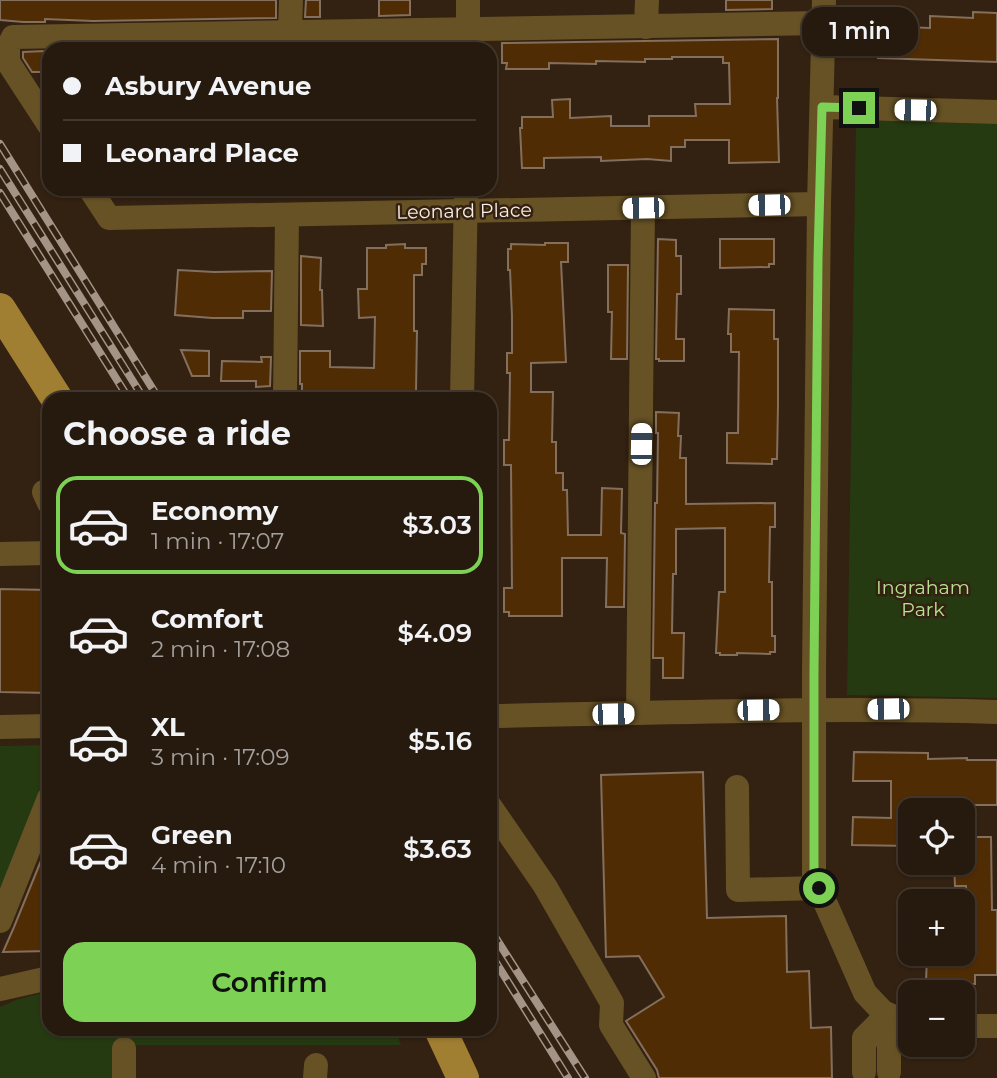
<!DOCTYPE html>
<html lang="en">
<head>
<meta charset="utf-8">
<style>
  :root { --surface:#26190d; --page:#32261b; --text:#f1f3f6; --muted:#a4a09d; --line:#42382e; --accent:#7dd154 }
  body { margin:0; font-family:Montserrat,sans-serif; background:var(--page); color:var(--text); height:100vh; display:flex; flex-direction:column; font-size:26px; white-space:nowrap }
  * { box-sizing:border-box; margin:0 }
  p { font-size:23px; color:var(--muted) }
  .icon { flex:none; width:38px; height:38px; fill:none; stroke:currentColor; stroke-width:2; stroke-linecap:round; stroke-linejoin:round }
  .map { position:relative; flex:1; overflow:hidden }
  .side { position:absolute; left:42px; top:392px; width:455px; height:644px; display:flex; flex-direction:column; background:var(--surface); border-radius:21px; box-shadow:0 2px 5px #0004,0 0 0 2px var(--line) }
  .side>* { flex:none }
  .top-card { position:absolute; left:42px; top:42px; width:455px; height:154px; border-radius:21px; box-shadow:0 2px 5px #0004,0 0 0 2px var(--line); display:grid; align-content:center; height:154px; padding:0 21px; background:var(--surface) }
  .controls { position:absolute; left:898px; top:798px; display:grid; gap:14px }
  .controls a { display:grid; place-items:center; width:77px; height:77px; border-radius:14px; background:var(--surface); box-shadow:0 2px 5px #0004,0 0 0 2px var(--line); font-size:35px }
  .end { position:absolute; width:32px; height:32px; margin:-16px; border:9px solid #7dd154; background:#111; box-shadow:0 0 0 4px #111 }
  .from { border-radius:50% }
  .bubble { position:absolute; height:49px; border-radius:21px; background:var(--surface); box-shadow:0 2px 5px #0004,0 0 0 2px var(--line); font-size:23px; font-weight:600; line-height:49px; text-align:center }
  .car { position:absolute; width:21px; height:42px; margin:-21px -10px; border-radius:9px; box-shadow:0 0 5px 2px #0007; background:linear-gradient(#fff 24%,#345 0 40%,#fff 0 76%,#345 0 86%,#fff 0) }
  .top-card b { display:flex; align-items:center; gap:24px; height:66px; font-size:26px }
  .top-card b+b { border-top:2px solid var(--line) }
  .top-card i { width:18px; height:18px; background:var(--text) }
  ul { padding:0; list-style:none }
  li { display:flex; align-items:center; gap:21px; height:98px; margin:0 14px 10px; padding:0 7px; border:4px solid transparent; border-radius:21px }
  li div { flex:1 }
  li b { display:block; font-size:26px }
  li em { font-style:normal; font-weight:600 }
  li.active { border-color:var(--accent) }
  li>.icon { width:63px; height:63px; stroke-width:1.5 }
  h2 { padding:0 21px; font-size:32px; line-height:84px }
  .action { display:flex; gap:14px; margin-top:auto; padding:14px 21px }
  .action a { flex:1; height:80px; border-radius:21px; background:var(--accent); color:#111; font-size:28px; font-weight:600; line-height:80px; text-align:center }
  .map>svg:first-child { display:block }
  .green { fill:#253a11 }
  .building { fill:#502c05; stroke:#846e5c; stroke-width:2 }
  .lines { fill:none; stroke-linecap:round; stroke-linejoin:round }
  .minor { stroke:#665225; stroke-width:24 }
  .major { stroke:#a07e32; stroke-width:32 }
  .rail-casing { stroke:#a39487; stroke-width:8 }
  .rail { stroke:#332111; stroke-width:5; stroke-dasharray:16; stroke-linecap:butt }
  .route { stroke:#7dd154; stroke-width:9 }
  .labels { text-anchor:middle; dominant-baseline:central; stroke-width:5; stroke-linejoin:round; paint-order:stroke }
  .street-label { font-size:19px; fill:#faede3; stroke:#332111 }
  .park-label { font-size:19px; fill:#b5e390; stroke:#332111 }
</style>
</head>
<body>
<div class="map">
<svg width="997" height="1078" viewBox="0 0 997 1078">
  <rect width="100%" height="100%" fill="#332111"/>
  <g class="green">
    <path d="M856,120L997,124V698L847,695Z"/>
    <path d="M49,745V787L0,907V746Z"/>
    <path d="M49,991V1029H395L401,1045H131L113,1078H0V1007L16,1000Z"/>
  </g>
  <g class="building">
    <path d="M0,0H276V18L93,21L45,19V22H23L0,20Z"/>
    <path d="M306,0H320V17H305Z"/>
    <path d="M379,0H410V15L379,16Z"/>
    <path d="M726,0H772V9L726,10Z"/>
    <path d="M973,12L997,13V62L878,58L879,26L930,28V16L973,18Z"/>
    <path d="M778,39V98H777L779,162L729,163V140H685V147H671V161L647,159L601,161V157L544,158V168H522L520,128H522V117H553L552,100L570,99V118L611,116V126H649V116H696L695,104H730L729,63H723V57H672V59H645V62L596,61V64L549,63V69H506L507,63H502V43Z"/>
    <path d="M45,51V72H32L23,58V52Z"/>
    <path d="M658,239L676,240V256H681V294H677L676,339H684V361H659V359H656Z"/>
    <path d="M720,239H774V264H769V267L720,268Z"/>
    <path d="M545,243H568V262H561L566,362L531,363V392H553L552,442H556V473H563V490H567L568,535H601L602,488L622,489L621,533L625,534L624,607H606L607,558H562V616H509V612H504V588H512L511,465H504V440H509L510,373H507V353H512V316L510,270H508V249H511V244L545,245Z"/>
    <path d="M405,244V248H426V264H422V275H414V331H417L416,392H410V395H393V399H354V396L302,398V384H300V351H330V367L374,368L375,317L359,318L358,289H367V248H386V245Z"/>
    <path d="M301,256L321,258L320,290H322L323,326L301,325Z"/>
    <path d="M608,265H628L627,359H611L612,312H608Z"/>
    <path d="M178,270L214,272L272,271L271,311H243V318H212L175,315Z"/>
    <path d="M729,309L774,310V339H778V405L777,459H772V464L727,463V433H738L739,352H731V334H728Z"/>
    <path d="M181,350L209,351V376H192Z"/>
    <path d="M261,357H271L270,386L256,387V381H221L222,361L262,362Z"/>
    <path d="M656,412L679,413L678,436H681L680,458H686V504L775,503V527H770L769,582H772V636H775V652H770V654L737,653V655H720V653H716L719,592H725V528L676,529V574H673L672,633H684L683,678H663V658H653L655,503H657L658,433H656Z"/>
    <path d="M0,589L49,590V693L0,692Z"/>
    <path d="M854,752L928,753V759L967,758V760H997V805H947L946,810H910L909,846L852,845L853,817L891,818V781H853Z"/>
    <path d="M703,772L707,918L786,916L787,972L809,971L811,1028L831,1027L832,1078H659L657,1070L626,1021L664,997L639,956L606,957L601,775Z"/>
    <path d="M966,837H991L992,910H997V975H975V984L926,983L927,954H962V923H967L966,886H955L954,865H966Z"/>
    <path d="M49,841V951L3,952L14,927Z"/>
  </g>
  <g class="lines">
    <g class="minor">
      <path d="M824,0L819,204L814,672V877L865,993L883,1012L899,1019L910,1021"/>
      <path d="M646,27L647,0"/>
      <path d="M290,32L291,0"/>
      <path d="M468,49V0"/>
      <path d="M822,107L997,112"/>
      <path d="M49,125L8,62V47L13,37L824,23"/>
      <path d="M90,189L109,218L819,204"/>
      <path d="M285,399L287,215"/>
      <path d="M462,399L466,189"/>
      <path d="M49,490L44,492L49,503"/>
      <path d="M0,554L49,553"/>
      <path d="M638,713L643,208"/>
      <path d="M490,716C659,713 828,707 997,712"/>
      <path d="M0,727L49,726"/>
      <path d="M737,787L738,890L819,888"/>
      <path d="M490,806L545,886L612,1003L611,1025L644,1078"/>
      <path d="M0,921L49,798"/>
      <path d="M0,989L49,978"/>
      <path d="M880,1022L889,1046V1072"/>
      <path d="M962,1026H997"/>
      <path d="M864,1072V1038L880,1022L883,1012"/>
      <path d="M124,1078V1049"/>
      <path d="M315,1078L316,1065"/>
    </g>
    <g class="major">
      <path d="M0,309L57,399"/>
      <path d="M440,1029L463,1078"/>
    </g>
    <g class="rail-casing">
      <g id="rail">
        <path d="M0,144L159,399"/>
        <path d="M0,169L144,399"/>
        <path d="M0,193L129,399"/>
        <path d="M490,929L585,1078"/>
        <path d="M490,953L568,1078"/>
      </g>
    </g>
    <use href="#rail" class="rail"/>
  </g>
  <g class="lines">
    <path class="route" d="M819,888L814,877V672L818,259L822,107L859,108"/>
  </g>
  <g class="labels">
    <g class="street-label">
      <text transform="translate(464 211) rotate(-1)">Leonard Place</text>
    </g>
    <g class="park-label">
      <text x="923" y="587">Ingraham<tspan x="923" dy="22">Park</tspan></text>
    </g>
  </g>
</svg>
<div class="controls">
<a><svg class="icon" aria-label="locate" viewBox="0 0 24 24"><circle cx="12" cy="12" r="6"/><path d="M12 2v4M12 18v4M2 12h4M18 12h4"/></svg></a>
<a>+</a>
<a>−</a>
</div>
<i class="end from" style="left:819px;top:888px"></i>
<i class="end" style="left:859px;top:108px"></i>
<div class="bubble" style="left:802px;top:7px;width:116px">1 min</div>
<i class="car" style="left:915px;top:110px;rotate:271deg"></i>
<i class="car" style="left:769px;top:205px;rotate:269deg"></i>
<i class="car" style="left:643px;top:208px;rotate:269deg"></i>
<i class="car" style="left:641px;top:444px;rotate:1deg"></i>
<i class="car" style="left:888px;top:709px;rotate:269deg"></i>
<i class="car" style="left:758px;top:710px;rotate:89deg"></i>
<i class="car" style="left:613px;top:714px;rotate:89deg"></i>
<div class="top-card">
<b><i class="from"></i>Asbury Avenue</b>
<b><i></i>Leonard Place</b>
</div>
<section class="side">
<h2>Choose a ride</h2>
<ul>
<li class="active"><svg class="icon" aria-label="car" viewBox="0 0 24 24"><path d="M5 17H2v-5l4-1 3-4h7l3 4 3 1v5h-3M9 17h6M6 11h13"/><circle cx="7" cy="17" r="2"/><circle cx="17" cy="17" r="2"/></svg><div><b>Economy</b><p>1 min · 17:07</p></div><em>$3.03</em></li>
<li><svg class="icon" aria-label="car" viewBox="0 0 24 24"><path d="M5 17H2v-5l4-1 3-4h7l3 4 3 1v5h-3M9 17h6M6 11h13"/><circle cx="7" cy="17" r="2"/><circle cx="17" cy="17" r="2"/></svg><div><b>Comfort</b><p>2 min · 17:08</p></div><em>$4.09</em></li>
<li><svg class="icon" aria-label="car" viewBox="0 0 24 24"><path d="M5 17H2v-5l4-1 3-4h7l3 4 3 1v5h-3M9 17h6M6 11h13"/><circle cx="7" cy="17" r="2"/><circle cx="17" cy="17" r="2"/></svg><div><b>XL</b><p>3 min · 17:09</p></div><em>$5.16</em></li>
<li><svg class="icon" aria-label="car" viewBox="0 0 24 24"><path d="M5 17H2v-5l4-1 3-4h7l3 4 3 1v5h-3M9 17h6M6 11h13"/><circle cx="7" cy="17" r="2"/><circle cx="17" cy="17" r="2"/></svg><div><b>Green</b><p>4 min · 17:10</p></div><em>$3.63</em></li>
</ul>
<div class="action"><a>Confirm</a></div>
</section>
</div>
</body>
</html>
